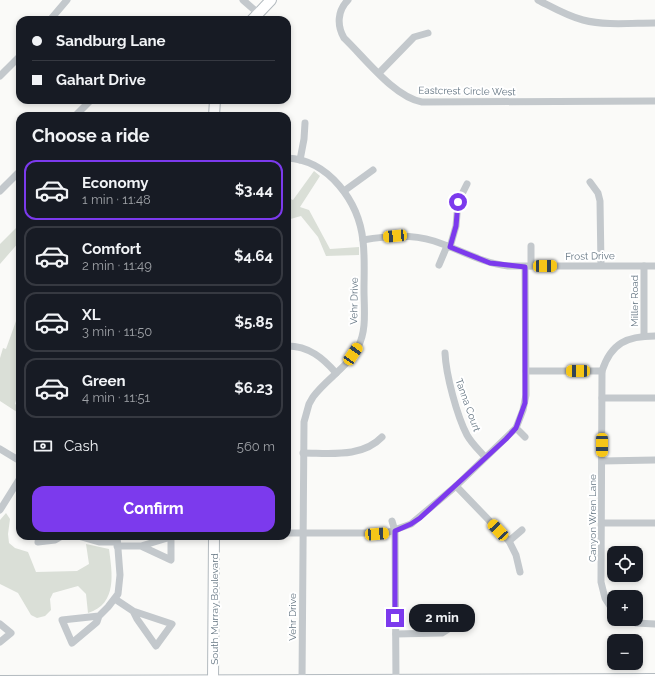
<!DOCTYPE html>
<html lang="en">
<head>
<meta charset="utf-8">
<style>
  :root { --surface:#171b24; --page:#242831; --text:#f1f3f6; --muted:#9ea1a6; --line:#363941; --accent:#7c3aed }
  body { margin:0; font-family:Raleway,sans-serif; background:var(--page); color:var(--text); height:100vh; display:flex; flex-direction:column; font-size:15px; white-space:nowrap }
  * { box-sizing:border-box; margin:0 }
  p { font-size:13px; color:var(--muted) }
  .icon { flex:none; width:22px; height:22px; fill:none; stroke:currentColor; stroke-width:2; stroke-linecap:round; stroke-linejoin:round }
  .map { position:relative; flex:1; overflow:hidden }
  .side { position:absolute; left:16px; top:112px; width:275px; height:428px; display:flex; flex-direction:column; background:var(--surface); border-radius:12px; box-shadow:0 2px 6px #0003 }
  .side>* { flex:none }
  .top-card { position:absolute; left:16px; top:16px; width:275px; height:88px; border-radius:12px; box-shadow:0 2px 6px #0003; display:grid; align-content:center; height:88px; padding:0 16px; background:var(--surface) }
  .controls { position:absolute; left:607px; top:546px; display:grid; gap:8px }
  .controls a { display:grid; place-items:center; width:36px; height:36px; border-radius:8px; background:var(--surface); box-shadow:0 2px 6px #0003; font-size:20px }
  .end { position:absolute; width:18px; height:18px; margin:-9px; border:5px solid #7c3aed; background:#fff; box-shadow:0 0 0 2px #fff }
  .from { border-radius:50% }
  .bubble { position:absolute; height:28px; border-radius:12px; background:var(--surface); box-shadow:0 2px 6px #0003; font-size:13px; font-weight:700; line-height:28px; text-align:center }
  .car { position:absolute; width:12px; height:24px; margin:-12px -6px; border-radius:5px; box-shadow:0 0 3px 1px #0007; background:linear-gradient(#f5c518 24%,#345 0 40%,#f5c518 0 76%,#345 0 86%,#f5c518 0) }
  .top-card b { display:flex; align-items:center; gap:14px; height:38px; font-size:15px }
  .top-card b+b { border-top:1px solid var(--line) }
  .top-card i { width:10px; height:10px; background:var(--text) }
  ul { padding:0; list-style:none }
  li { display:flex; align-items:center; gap:12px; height:60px; margin:0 8px 6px; padding:0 8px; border:2px solid var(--line); border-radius:12px }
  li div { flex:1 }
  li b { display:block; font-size:15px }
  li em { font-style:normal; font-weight:700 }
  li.active { border-color:var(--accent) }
  li>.icon { width:36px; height:36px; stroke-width:1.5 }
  h2 { padding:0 16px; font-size:18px; line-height:48px }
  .pay { display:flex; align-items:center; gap:10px; height:44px; padding:0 16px; font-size:15px }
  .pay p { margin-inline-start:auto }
  .primary-button { display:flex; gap:8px; margin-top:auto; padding:8px 16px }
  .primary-button a { flex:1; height:46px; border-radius:12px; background:var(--accent); color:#fff; font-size:16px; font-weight:700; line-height:46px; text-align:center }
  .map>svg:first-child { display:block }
  .park { fill:#dadfd7 }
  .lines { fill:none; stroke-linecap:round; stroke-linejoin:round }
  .secondary-casing { stroke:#b3babf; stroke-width:12 }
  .minor { stroke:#c3c8cc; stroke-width:7 }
  .secondary { stroke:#fff; stroke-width:10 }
  .route { stroke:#7c3aed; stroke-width:5 }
  .labels { text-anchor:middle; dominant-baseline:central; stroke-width:4; stroke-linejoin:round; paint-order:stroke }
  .street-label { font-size:10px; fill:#657683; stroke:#fff }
</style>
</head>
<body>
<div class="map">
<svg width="655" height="682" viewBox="0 0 655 682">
  <rect width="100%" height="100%" fill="#fafaf8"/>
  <g class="park">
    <path d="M314,171L320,176L300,207L309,210L330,249L359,247V255L326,256L318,237L301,216L287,220V197L293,200Z"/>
    <path d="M20,224V234L17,236L20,241L0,264V244Z"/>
    <path d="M16,321L20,323V345L18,347L19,389L15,404L20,407V414L0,401V358L3,348L6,349Z"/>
    <path d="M6,513L10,519L8,534L9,543L15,548L28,552L36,572L77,571L89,564L86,544L109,549C112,572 118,604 88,613L86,594L78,586L53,593L50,599L51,610L45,616L37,618L31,615L18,593L0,584V520Z"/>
  </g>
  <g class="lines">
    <g class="secondary-casing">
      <g id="secondary">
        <path d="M252,20L271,0"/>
        <path d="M214,116L215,100"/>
        <path d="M0,681L655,679"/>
        <path d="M213,682L214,536"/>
      </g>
    </g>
    <g class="minor">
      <path d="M243,0L258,13"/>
      <path d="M348,0C337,11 337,26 344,38C365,58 394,97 422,102L655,101"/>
      <path d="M538,0C552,7 567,16 583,20C606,26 632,23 655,23"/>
      <path d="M50,20L67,0"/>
      <path d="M379,73L414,37L428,33"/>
      <path d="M0,76L20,56"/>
      <path d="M75,116L91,100"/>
      <path d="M287,158C329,160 359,202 363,241C365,257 364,274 364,290C364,309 367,330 358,347C348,367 326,379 313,397L309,404L304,422L302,682"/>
      <path d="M300,160L304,139L305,123"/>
      <path d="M590,182L598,193L600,201L601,265"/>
      <path d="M0,191L20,171"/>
      <path d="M344,191L373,170"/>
      <path d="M363,240C387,236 410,234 434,241C459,249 481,263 508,266H655"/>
      <path d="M531,246V266"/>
      <path d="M450,247L456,226L458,202L467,184"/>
      <path d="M439,265L447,246"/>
      <path d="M644,336V266"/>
      <path d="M287,346C309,346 323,358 336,373"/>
      <path d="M445,353C446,375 457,416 467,435C472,444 479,450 485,457"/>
      <path d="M526,371H602"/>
      <path d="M602,398H655"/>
      <path d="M516,428L525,437"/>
      <path d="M0,449L20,461"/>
      <path d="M303,453C330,453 362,458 382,437"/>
      <path d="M602,461L655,460"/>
      <path d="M456,486L509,541L516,555L520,572"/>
      <path d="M0,510L20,478"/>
      <path d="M392,521L395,531L396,682"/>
      <path d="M602,523H655"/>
      <path d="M287,533H386L411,524L456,486L516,428L523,410L526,395L525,267"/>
      <path d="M39,536L38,542L55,540L62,536"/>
      <path d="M78,536L99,542H117"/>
      <path d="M509,541L522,530"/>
      <path d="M117,546H141L171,560V537L141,546"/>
      <path d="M115,599L133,611L137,619L156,646L172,624L133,611"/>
      <path d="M614,612L605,598L601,582L602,371C611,343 627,336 655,336"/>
      <path d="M99,616L62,620L72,643L97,622L99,616L108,607L118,594L120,575L117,536"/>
      <path d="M625,619L636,623L655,624"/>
      <path d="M0,624L11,633L0,642"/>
      <path d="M396,634L442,633L450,628"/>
    </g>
    <use href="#secondary" class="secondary"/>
  </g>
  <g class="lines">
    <path class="route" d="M395,618V531L411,524L420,518L506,439L516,428L525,403V267L490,263L450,247L456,226L458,202"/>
  </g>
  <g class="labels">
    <g class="street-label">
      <text transform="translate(467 91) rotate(1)">Eastcrest Circle West</text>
      <text transform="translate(590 256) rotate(-1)">Frost Drive</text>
      <text transform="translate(354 301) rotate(-89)">Vehr Drive</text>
      <text transform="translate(634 301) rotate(-90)">Miller Road</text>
      <text transform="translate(468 405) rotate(70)">Tanna Court</text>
      <text transform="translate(592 518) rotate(-90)">Canyon Wren Lane</text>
      <text transform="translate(214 609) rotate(-90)">South Murray Boulevard</text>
      <text transform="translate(292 617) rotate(-90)">Vehr Drive</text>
    </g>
  </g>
</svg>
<div class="controls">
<a><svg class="icon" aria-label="locate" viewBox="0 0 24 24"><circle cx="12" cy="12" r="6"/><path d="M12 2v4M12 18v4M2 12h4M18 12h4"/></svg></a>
<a>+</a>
<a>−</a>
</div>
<i class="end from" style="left:458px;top:202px"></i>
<i class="end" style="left:395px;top:618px"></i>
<div class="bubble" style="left:409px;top:604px;width:66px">2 min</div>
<i class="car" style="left:395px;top:236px;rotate:265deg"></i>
<i class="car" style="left:545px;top:266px;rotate:89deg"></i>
<i class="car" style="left:353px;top:354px;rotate:34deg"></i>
<i class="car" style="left:578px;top:371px;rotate:270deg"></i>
<i class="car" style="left:602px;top:445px;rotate:180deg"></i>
<i class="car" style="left:498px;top:530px;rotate:317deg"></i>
<i class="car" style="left:377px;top:534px;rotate:86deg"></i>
<div class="top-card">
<b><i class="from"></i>Sandburg Lane</b>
<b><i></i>Gahart Drive</b>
</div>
<section class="side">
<h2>Choose a ride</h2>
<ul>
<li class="active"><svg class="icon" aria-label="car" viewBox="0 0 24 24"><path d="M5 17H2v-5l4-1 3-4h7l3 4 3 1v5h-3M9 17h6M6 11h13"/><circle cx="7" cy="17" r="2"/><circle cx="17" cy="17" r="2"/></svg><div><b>Economy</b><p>1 min · 11:48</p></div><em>$3.44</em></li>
<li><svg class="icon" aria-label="car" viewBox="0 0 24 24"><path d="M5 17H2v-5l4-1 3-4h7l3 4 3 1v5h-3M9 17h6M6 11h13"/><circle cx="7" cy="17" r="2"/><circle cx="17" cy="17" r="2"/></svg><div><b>Comfort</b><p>2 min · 11:49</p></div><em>$4.64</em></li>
<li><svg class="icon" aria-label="car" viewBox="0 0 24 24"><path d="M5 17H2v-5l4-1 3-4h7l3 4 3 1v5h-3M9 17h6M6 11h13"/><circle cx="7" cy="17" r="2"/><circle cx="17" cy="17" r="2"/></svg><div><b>XL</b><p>3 min · 11:50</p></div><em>$5.85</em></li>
<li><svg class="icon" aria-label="car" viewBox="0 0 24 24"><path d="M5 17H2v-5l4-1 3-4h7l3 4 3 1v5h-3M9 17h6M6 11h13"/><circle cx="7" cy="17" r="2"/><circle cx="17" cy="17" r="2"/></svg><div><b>Green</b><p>4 min · 11:51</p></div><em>$6.23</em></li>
</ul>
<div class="pay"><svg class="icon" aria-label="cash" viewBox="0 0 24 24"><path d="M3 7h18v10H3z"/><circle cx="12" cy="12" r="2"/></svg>Cash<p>560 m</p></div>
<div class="primary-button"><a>Confirm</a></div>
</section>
</div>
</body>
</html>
